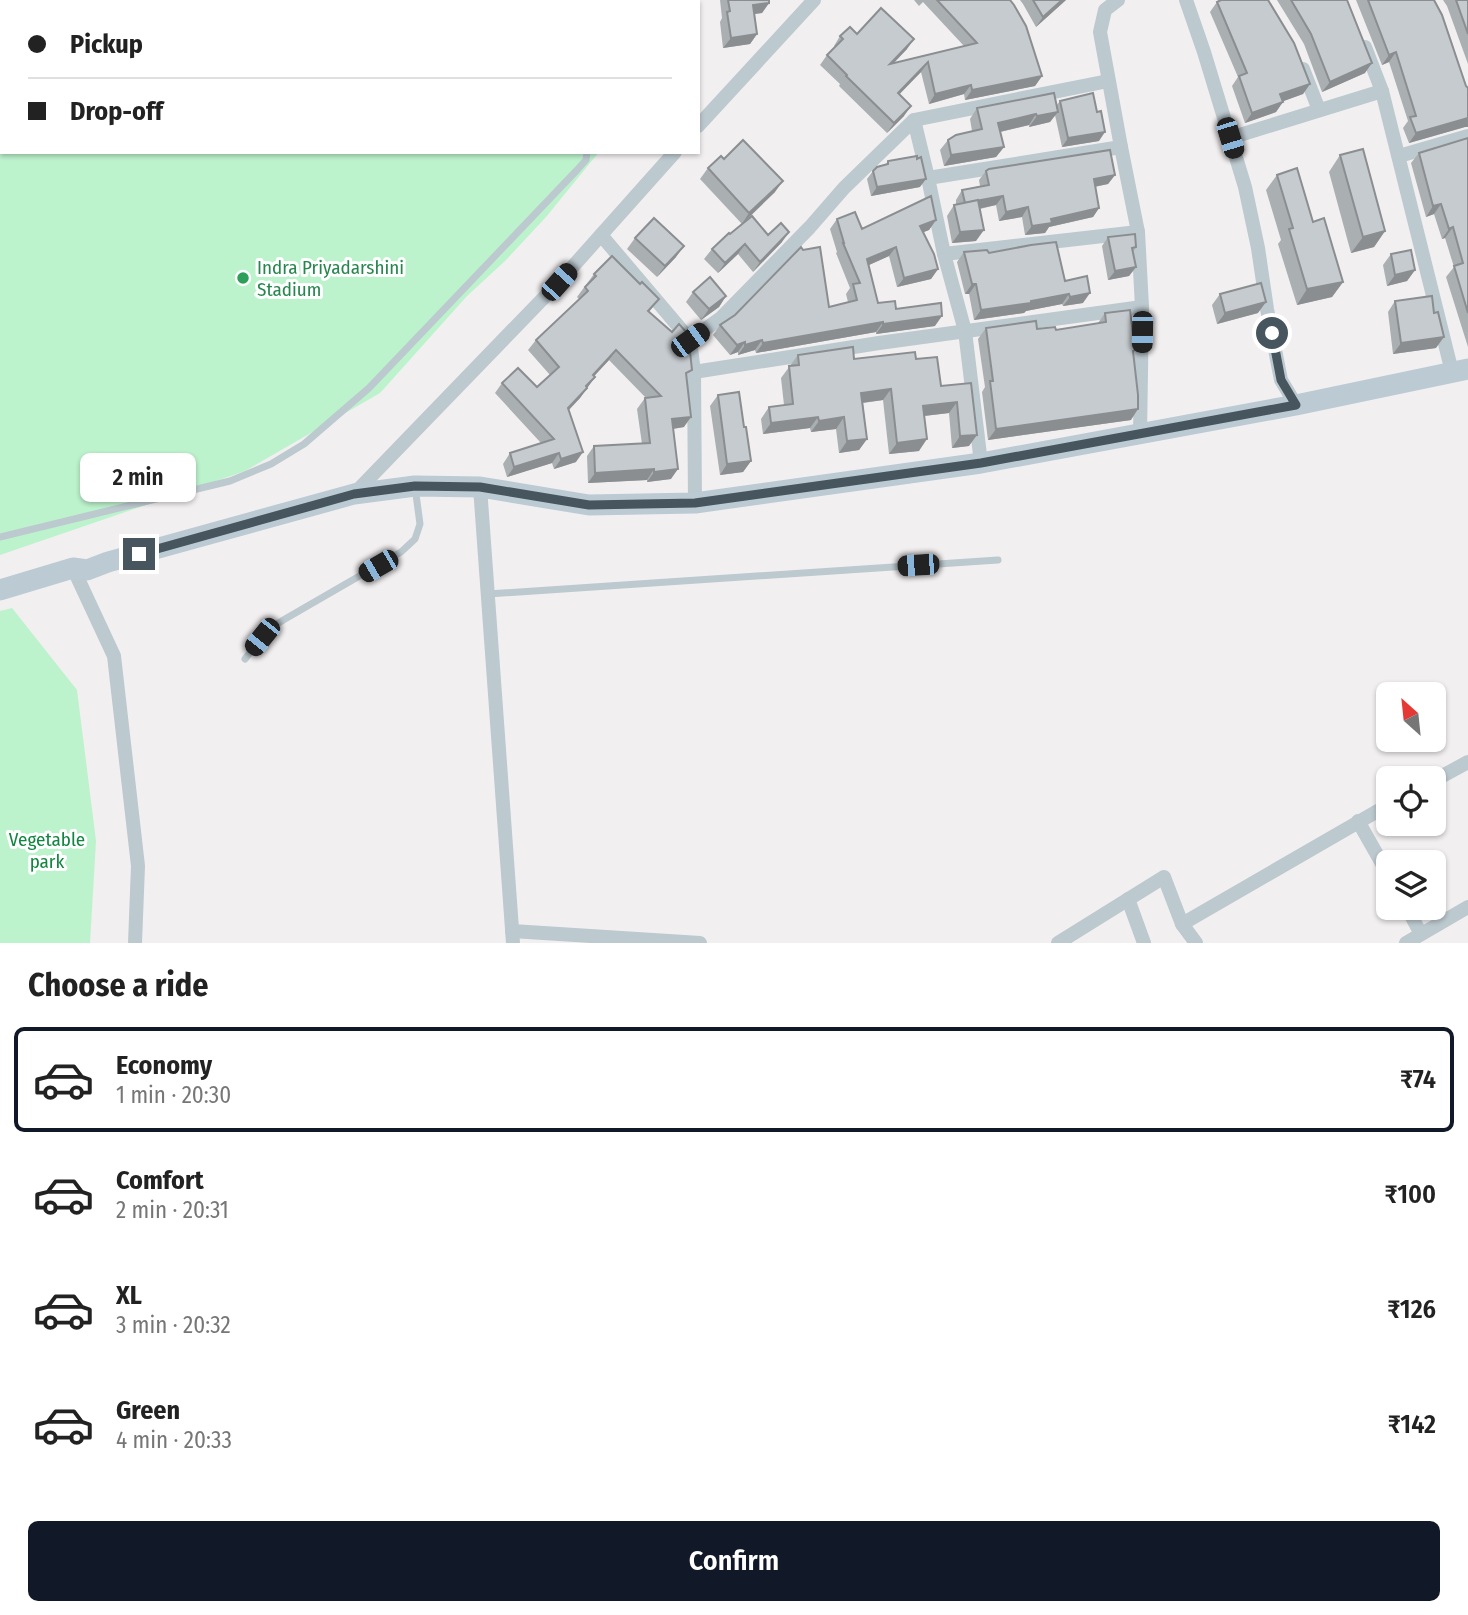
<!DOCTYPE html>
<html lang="en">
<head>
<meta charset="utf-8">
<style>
  :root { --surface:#fff; --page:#f6f6f6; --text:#222; --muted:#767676; --line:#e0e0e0; --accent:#111827 }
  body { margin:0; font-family:"Fira Sans Condensed",sans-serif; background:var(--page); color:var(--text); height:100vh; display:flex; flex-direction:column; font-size:26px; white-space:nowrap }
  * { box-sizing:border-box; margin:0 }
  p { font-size:23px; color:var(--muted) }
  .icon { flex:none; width:38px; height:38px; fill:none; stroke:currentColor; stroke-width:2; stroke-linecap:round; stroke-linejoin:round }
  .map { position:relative; height:943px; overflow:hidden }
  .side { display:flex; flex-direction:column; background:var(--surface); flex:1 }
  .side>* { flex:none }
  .banner { position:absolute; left:0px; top:0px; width:700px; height:154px; box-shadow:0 2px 5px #0004; display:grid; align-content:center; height:154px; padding:0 28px; background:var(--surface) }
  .needle { width:46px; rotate:333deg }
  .fabs { position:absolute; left:1376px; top:682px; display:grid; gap:14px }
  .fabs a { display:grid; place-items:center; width:70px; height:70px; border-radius:10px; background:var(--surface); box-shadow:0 2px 5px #0004; font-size:35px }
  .end { position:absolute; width:32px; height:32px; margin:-16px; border:9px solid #46555e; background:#fff; box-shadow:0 0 0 4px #fff }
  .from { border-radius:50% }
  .bubble { position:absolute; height:49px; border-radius:10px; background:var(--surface); box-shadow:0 2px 5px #0004; font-size:23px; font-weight:600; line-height:49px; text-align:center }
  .car { position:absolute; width:21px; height:42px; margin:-21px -10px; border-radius:9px; box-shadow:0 0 5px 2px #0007; background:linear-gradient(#222 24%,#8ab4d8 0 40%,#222 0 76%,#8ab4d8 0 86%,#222 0) }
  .banner b { display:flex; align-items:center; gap:24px; height:66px; font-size:26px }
  .banner b+b { border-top:2px solid var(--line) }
  .banner i { width:18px; height:18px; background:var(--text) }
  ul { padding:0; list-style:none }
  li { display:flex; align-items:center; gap:21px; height:105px; margin:0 14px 10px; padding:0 14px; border:4px solid transparent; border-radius:10px }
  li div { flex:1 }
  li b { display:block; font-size:26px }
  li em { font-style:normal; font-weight:600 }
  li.on { border-color:var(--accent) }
  li>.icon { width:63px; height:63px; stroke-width:1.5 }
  h2 { padding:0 28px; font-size:32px; line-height:84px }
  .cta { display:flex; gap:14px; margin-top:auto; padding:14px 28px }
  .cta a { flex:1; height:80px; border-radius:10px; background:var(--accent); color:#fff; font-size:28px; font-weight:600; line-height:80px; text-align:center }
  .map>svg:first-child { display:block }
  .green { fill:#bcf2cc }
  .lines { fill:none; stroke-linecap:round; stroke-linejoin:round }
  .lane { stroke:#bcc9cf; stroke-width:7 }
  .street { stroke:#bcc9cf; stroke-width:14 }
  .secondary { stroke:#bccad4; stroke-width:21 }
  .wall { fill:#aaafb2 }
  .shaded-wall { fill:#8b8e91 }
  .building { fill:#c6cbcf; stroke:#8b8e91; stroke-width:2 }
  .route { stroke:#46555e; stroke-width:9 }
  .leisure-dot { fill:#2e9e5b; stroke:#fff; stroke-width:2.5 }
  .labels { text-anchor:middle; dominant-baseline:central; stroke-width:6; stroke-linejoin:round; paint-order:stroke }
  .leisure-label { font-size:19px; fill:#27864d; stroke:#fff; text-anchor:start }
  .park-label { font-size:19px; fill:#128541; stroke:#fff }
</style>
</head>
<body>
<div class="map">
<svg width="1468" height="943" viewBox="0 0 1468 943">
  <rect width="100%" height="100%" fill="#f2eff0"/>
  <g class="green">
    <path d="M0,2L2,3V152H599L546,217L505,261L467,296L380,393L245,471L0,555Z"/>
    <path d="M12,608L77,690L96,841L90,943H0V611Z"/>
  </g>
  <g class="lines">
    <g class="lane">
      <path d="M134,0L140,2"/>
      <path d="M263,0L270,2"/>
      <path d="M46,2L50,0"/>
      <path d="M0,20H2"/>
      <path d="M0,537L230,481L271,464L304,444L369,388L577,170L586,160L587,152"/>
      <path d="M488,594L998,560"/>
      <path d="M245,659L262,637L272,627L285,619L401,552L415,539L420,524L415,487"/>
    </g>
    <g class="street">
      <path d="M677,0V2"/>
      <path d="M1118,0L1105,10L1100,32L1121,147L1138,232L1142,307"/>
      <path d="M1186,0L1204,52L1245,187L1258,248L1267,309L1281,380L1296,405"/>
      <path d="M1365,47L1382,91L1452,372"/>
      <path d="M1303,69L1319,110"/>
      <path d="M914,120L1108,81"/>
      <path d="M698,126L814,0"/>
      <path d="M1230,138L1382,91"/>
      <path d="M1399,156L1468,136"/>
      <path d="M928,178L1121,147"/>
      <path d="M601,235L690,340L694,372L695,503"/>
      <path d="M944,254L1138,232"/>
      <path d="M690,340L721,318L810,227L844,188L914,120L928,178L944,254L965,331L981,463"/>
      <path d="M694,372L879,343L1142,307L1140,435"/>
      <path d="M480,487L513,943"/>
      <path d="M354,494L559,282L675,152"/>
      <path d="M73,568L114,656L138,866L135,943"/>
      <path d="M1433,781L1468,762"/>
      <path d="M1358,821L1388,874"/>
      <path d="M1128,899L1144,943"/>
      <path d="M1407,908L1421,934"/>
      <path d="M1182,924L1196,943"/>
      <path d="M512,931L700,943"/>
      <path d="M1058,943L1164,877L1182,924L1388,805"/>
      <path d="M1406,943L1468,907"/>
    </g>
    <path class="secondary" d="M0,590L73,568L87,570L108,562L354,494L415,486L480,487L589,505L695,503L981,463L1296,405L1468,369"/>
  </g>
  <g class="wall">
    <path d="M720,0H769V3L762,13L754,14L757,34L750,44L723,48L720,22L722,18Z"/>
    <path d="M914,0H1010L1042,76L1035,86L965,100L964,94L929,104L921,72L899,94L904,116L887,133L839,86L840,84L820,65L827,55L835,47L834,46L840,36L857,34L907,49L893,64L964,46L923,2L919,6Z"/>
    <path d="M1020,0H1066L1036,27L1023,4Z"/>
    <path d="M1277,0H1347L1365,73L1322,92L1304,44Z"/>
    <path d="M1356,0H1434L1465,127L1409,143L1403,128L1408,121L1389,62L1382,65Z"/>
    <path d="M1443,0H1468V64L1447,6Z"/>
    <path d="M1217,2L1310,84L1303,94L1283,101L1276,112L1245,123L1232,86L1238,77L1210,12Z"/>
    <path d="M1060,101L1099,141L1062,147L1055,115L1050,122L1029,127V125L1000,132L1004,147L996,157L944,166L940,150L948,140L972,131L970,119L977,108L1056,106Z"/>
    <path d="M1468,138V347L1446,277L1454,267L1445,238L1442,239L1434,214L1426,217L1411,163L1419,153Z"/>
    <path d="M1340,155L1385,231L1374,247L1351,253L1329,172Z"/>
    <path d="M724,159L775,192L742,224L700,179L708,168Z"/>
    <path d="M888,161L920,187L871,196L867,179L873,171L886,164Z"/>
    <path d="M986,171L1115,175L1108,184L1095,187L1099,208L1093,217L1049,227L1045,233L1025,235L1022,217L999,221L996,205L980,209L976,241L952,243L947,216L954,205L956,204V200L962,190L980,186L979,180Z"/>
    <path d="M1277,175L1313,222L1343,282L1332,297L1297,305L1278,244L1281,240L1266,190Z"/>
    <path d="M837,219L862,229L936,220L929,230L923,232L938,269L931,279L897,287L889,256L869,265L878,303L896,309L935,326L876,334V332L756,353L755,350L738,355V352L730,355L713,335L720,325L829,307L848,302L846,294L850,288L836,253L837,252L830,229Z"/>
    <path d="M730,234L768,235L782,242L753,272L738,254L718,273L704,259L712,249Z"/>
    <path d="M1108,237L1136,247L1133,252L1136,267L1129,276L1108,280L1102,246Z"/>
    <path d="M635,238L676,257L657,277L627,249Z"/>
    <path d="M964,252L989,253L1065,281L1083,303L1063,306L1062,304L1026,311L1024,313L974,320L969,294H965L957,262Z"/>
    <path d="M1391,254L1415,270L1407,281L1387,286L1383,265Z"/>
    <path d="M594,274L640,284L659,299L649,312L686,378L684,427L673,429L671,479L647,482V480L588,483L587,456L594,446L642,444L637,409L645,398H646L609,360L594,376L595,377L580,398L569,410L576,462L554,469L552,463L507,477L503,464L510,453L541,443L495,393L502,383L537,387L550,375L528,350L536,340L579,299L577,297Z"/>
    <path d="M693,292L726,296L719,307L701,320L686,302Z"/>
    <path d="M1220,294L1258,313L1217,324L1212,305Z"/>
    <path d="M1395,301L1436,348L1393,354L1388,312Z"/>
    <path d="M1105,313L1133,353L1131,420L988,440L982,392L985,387L978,339L986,328L1056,330L1098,323Z"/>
    <path d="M798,355L854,359H916L941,386L971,383L969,446L952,448L949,413L924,416L919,451L889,454L883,400L863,403L867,439L859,450L839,453L836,429L811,432L810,428L763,434L761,419L769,407L784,405L781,378Z"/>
    <path d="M718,395L744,427L751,461L743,472L720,475L710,406Z"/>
  </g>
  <g class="shaded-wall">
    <path d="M1062,0H1066L1036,27L1043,17Z"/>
    <path d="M769,3L762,13L746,15L753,5Z"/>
    <path d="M757,34L750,44L723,48L731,38Z"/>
    <path d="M914,39L907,49L883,74L890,64Z"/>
    <path d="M1396,52L1389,62L1382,65L1389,55Z"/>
    <path d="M928,62L921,72L891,103L898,93Z"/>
    <path d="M1372,63L1365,73L1322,92L1330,82Z"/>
    <path d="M1042,76L1035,86L965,100L972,90Z"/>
    <path d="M1310,84L1303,94L1273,105L1280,94Z"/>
    <path d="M971,85L964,94L929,104L935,94Z"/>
    <path d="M1283,102L1276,112L1245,123L1252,113Z"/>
    <path d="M911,106L904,116L887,133L894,123Z"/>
    <path d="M1058,112L1050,122L1029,127L1037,116Z"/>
    <path d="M1036,114L1029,125L991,134L998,123Z"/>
    <path d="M1468,118V127H1465L1409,143L1416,133Z"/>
    <path d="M1105,132L1099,141L1062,147L1068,138Z"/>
    <path d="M1004,147L996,157L944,166L951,155Z"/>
    <path d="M1115,175L1108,184L1087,188L1094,179Z"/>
    <path d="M926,179L920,187L871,196L877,187Z"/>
    <path d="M783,181L775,192L742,224L749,213Z"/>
    <path d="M1003,196L996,205L958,213L965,203Z"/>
    <path d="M1441,204L1434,214L1426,217L1433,206Z"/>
    <path d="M1028,207L1022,217L999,221L1006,212Z"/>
    <path d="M1099,208L1093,217L1049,227L1045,233L1025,235L1032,226L1051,219Z"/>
    <path d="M936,220L929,230L914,236L920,226Z"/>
    <path d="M1453,227L1445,238L1442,239L1449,229Z"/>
    <path d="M984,230L976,241L952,243L960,232Z"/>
    <path d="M1385,231L1374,247L1351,253L1363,237Z"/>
    <path d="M789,232L782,242L753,272L760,262Z"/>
    <path d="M745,244L738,254L718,273L725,263Z"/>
    <path d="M684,246L676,257L657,277L665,266Z"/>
    <path d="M896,247L889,256L860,269L867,259Z"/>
    <path d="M1136,267L1129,276L1108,280L1115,271Z"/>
    <path d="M938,269L931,279L897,287L904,278Z"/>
    <path d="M1415,270L1407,281L1387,286L1395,275Z"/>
    <path d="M1343,282L1332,297L1297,305L1307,289Z"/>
    <path d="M972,284H976L969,294H965Z"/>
    <path d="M1090,293L1083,303L1063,306L1070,297Z"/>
    <path d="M1069,294L1062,304L1026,311L1024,313L974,320L981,310Z"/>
    <path d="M726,296L719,307L701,320L709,309Z"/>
    <path d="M1266,302L1258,313L1217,324L1225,313Z"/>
    <path d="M942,316L935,326L876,334L883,324Z"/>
    <path d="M883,322L876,332L756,353L763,343Z"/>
    <path d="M1444,337L1436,348L1393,354L1401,343Z"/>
    <path d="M762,340L755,350L738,355L745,345Z"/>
    <path d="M745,342L738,352L730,355L737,345Z"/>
    <path d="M616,350L609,360L586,385L593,375Z"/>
    <path d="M595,377L580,398L561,418L568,408Z"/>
    <path d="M891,389L883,400L853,404L861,393Z"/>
    <path d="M957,402L949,413L915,417L923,406Z"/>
    <path d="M1138,409L1131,420L988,440L996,429Z"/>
    <path d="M691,417L684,427L665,430L672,419Z"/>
    <path d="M818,417L810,428L763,434L771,423Z"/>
    <path d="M844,417L836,429L811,432L819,421Z"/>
    <path d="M977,435L969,446L952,448L960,436Z"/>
    <path d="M867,439L859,450L839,453L847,441Z"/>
    <path d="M927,439L919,451L889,454L897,443Z"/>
    <path d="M583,452L576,462L554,469L561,459Z"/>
    <path d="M559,453L552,463L507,477L514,467Z"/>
    <path d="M751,461L743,472L720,475L727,464Z"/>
    <path d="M654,469L647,480L588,483L595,473Z"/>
    <path d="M678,469L671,479L647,482L654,472Z"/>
  </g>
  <g class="building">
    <path d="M728,0H769V3L753,5L757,34L731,38L727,12L730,11Z"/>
    <path d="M937,0H1010L1014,5L1026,26L1042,76L972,90L971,85L935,94L928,62L898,93L911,106L894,123L846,76L847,75L827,55L843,39L840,36L850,27L857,34L881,8L914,39L890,64L977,43Z"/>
    <path d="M1033,0H1062L1043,17Z"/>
    <path d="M1221,0H1268L1294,43L1310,84L1280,94L1283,102L1252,113L1239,76L1247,73L1217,2Z"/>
    <path d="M1291,0H1347L1372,63L1330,82L1311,34Z"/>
    <path d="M1368,0H1434L1442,15L1466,86L1468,88V118L1416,133L1410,117L1416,116L1396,52L1389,55Z"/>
    <path d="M1456,0H1468V34Z"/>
    <path d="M1054,93L1058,112L1037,116L1036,114L998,123L1004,147L951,155L948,140L956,135L982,129L977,108Z"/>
    <path d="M1093,93L1097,112L1101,111L1105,132L1068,138L1060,101Z"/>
    <path d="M1468,138V313L1454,266L1463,263L1453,227L1449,229L1441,204L1433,206L1419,153Z"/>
    <path d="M743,140L783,181L749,213L708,168L721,156L724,159Z"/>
    <path d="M1363,149L1385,231L1363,237L1340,155Z"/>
    <path d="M1110,150L1115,175L1094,179L1099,208L1051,219L1052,223L1032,226L1028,207L1006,212L1003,196L965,203L962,190L989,185L986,171L989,169Z"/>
    <path d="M917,156V159L921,157L926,179L877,187L873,171L877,167L888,164V161Z"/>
    <path d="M1297,168L1313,222L1324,218L1343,282L1307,289L1289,229L1293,228L1277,175Z"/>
    <path d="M931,196L936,220L920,226L934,254L938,269L904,278L896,247L867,259L878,303L895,301L896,309L941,303L942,316L883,324V322L763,343L762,340L745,345V342L737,345L720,325L735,315L801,247L803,250L820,247L829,307L857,300L853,284L860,283L843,243H844L837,219L855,212L862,229Z"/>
    <path d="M978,200L984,230L960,232L954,205Z"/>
    <path d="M752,216L768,235L781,223L789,232L760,262L745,244L725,263L712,249L729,233L730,234Z"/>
    <path d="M654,218L684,246L665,266L635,238Z"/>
    <path d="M1135,234L1136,247L1132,248L1136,267L1115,271L1108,237Z"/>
    <path d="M1056,242L1065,281L1087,276L1090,293L1070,297L1069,294L1031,301V303L981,310L976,284H972L964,252L987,250L989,253L1031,245Z"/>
    <path d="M1411,250L1415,270L1395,275L1391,254Z"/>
    <path d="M612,256L640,284L642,282L659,299L648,311L672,332L679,324L688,334L692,370L686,373L691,417L672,419L678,469L654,472V469L595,473L594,446L650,443L645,398L661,396L616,350L593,375L595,377L586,386L587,388L568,408L583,452L561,459L559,453L514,467L510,453L554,439L502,383L518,368L537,387L559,367L536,340L588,291L585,287L596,276L594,274Z"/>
    <path d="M710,277L726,296L709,309L693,292Z"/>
    <path d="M1261,283L1266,302L1225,313L1220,294Z"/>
    <path d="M1432,296L1434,313L1438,312L1444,337L1401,343L1395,301Z"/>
    <path d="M1130,310L1135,350L1133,351L1138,395V409L996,429L990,381H993L986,328L1036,321L1037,329L1055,327L1056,330L1106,322L1105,313Z"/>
    <path d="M853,347L854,359L915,352L916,359L937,357L941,386L971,383L977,435L960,436L957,402L923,406L927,439L897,443L891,389L861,393L867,439L847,441L844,417L819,421L818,417L771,423L769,407L793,404L789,366L799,365L798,355Z"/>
    <path d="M739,392L744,427H746L751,461L727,464L718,395Z"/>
  </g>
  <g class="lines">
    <path class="route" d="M139,554L354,494L415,486L480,487L589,505L695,503L981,463L1296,405L1281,380L1272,333"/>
  </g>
  <circle class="leisure-dot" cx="243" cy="278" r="7"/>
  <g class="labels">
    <g class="leisure-label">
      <text x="257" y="267">Indra Priyadarshini<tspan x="257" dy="22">Stadium</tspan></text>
    </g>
    <g class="park-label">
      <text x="47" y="839">Vegetable<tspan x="47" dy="22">park</tspan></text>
    </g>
  </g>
</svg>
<div class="fabs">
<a><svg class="needle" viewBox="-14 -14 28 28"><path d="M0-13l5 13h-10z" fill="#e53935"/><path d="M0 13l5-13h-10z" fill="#767676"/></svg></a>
<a><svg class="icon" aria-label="locate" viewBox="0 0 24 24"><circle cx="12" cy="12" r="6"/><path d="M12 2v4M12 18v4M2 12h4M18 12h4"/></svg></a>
<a><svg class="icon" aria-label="layers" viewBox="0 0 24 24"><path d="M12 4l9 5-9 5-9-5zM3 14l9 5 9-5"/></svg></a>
</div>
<i class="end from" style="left:1272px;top:333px"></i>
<i class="end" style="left:139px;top:554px"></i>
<div class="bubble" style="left:80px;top:453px;width:116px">2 min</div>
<i class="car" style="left:1230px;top:138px;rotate:163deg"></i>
<i class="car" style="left:559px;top:282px;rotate:42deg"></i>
<i class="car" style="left:1142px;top:332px;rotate:181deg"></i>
<i class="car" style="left:690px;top:340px;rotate:54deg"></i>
<i class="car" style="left:918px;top:565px;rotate:266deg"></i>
<i class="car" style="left:378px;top:566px;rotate:240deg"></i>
<i class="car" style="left:262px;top:637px;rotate:219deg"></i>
<div class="banner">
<b><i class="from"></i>Pickup</b>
<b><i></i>Drop-off</b>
</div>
</div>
<section class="side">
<h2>Choose a ride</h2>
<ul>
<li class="on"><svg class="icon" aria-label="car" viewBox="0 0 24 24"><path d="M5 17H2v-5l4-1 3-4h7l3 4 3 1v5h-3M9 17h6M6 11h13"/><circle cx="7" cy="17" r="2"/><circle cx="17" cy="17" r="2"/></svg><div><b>Economy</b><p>1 min · 20:30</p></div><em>₹74</em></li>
<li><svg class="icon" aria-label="car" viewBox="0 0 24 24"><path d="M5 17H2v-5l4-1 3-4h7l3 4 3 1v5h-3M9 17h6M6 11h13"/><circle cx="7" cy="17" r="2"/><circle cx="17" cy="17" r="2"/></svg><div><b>Comfort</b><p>2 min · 20:31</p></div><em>₹100</em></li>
<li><svg class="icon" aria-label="car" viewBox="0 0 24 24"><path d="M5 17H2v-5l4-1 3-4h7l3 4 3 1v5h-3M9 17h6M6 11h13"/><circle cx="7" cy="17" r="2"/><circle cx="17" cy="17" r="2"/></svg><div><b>XL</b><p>3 min · 20:32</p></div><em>₹126</em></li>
<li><svg class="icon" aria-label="car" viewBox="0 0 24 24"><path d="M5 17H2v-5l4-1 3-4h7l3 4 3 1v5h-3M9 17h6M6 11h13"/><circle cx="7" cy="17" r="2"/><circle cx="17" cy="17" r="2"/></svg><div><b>Green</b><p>4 min · 20:33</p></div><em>₹142</em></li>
</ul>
<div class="cta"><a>Confirm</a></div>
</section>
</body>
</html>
